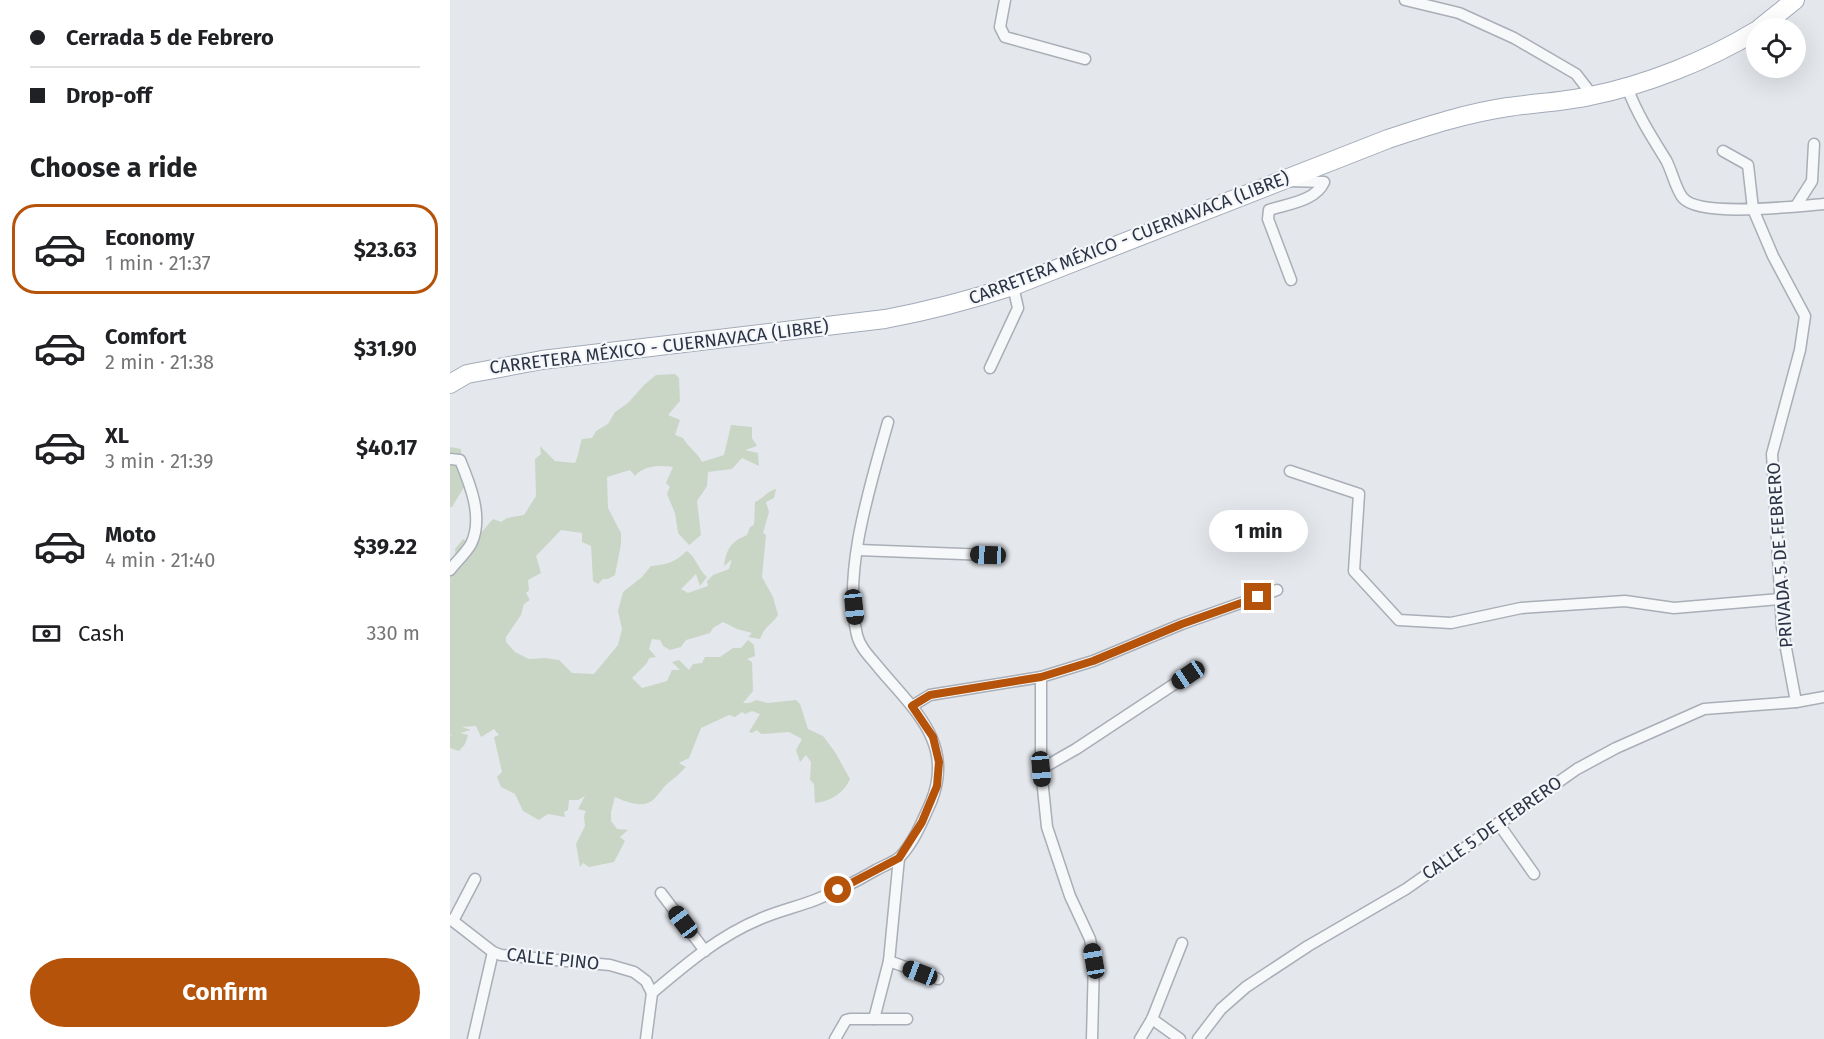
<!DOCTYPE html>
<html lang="en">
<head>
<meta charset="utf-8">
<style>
  :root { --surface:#fff; --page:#f2f2f2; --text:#202124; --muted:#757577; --line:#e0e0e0; --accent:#b45309 }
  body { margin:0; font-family:"Fira Sans",sans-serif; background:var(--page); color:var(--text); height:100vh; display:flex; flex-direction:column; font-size:22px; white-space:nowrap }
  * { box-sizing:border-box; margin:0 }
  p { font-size:20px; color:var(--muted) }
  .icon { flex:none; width:33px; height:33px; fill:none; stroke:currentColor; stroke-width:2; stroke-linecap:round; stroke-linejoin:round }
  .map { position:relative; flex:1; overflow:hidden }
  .details { display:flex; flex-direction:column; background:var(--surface); width:450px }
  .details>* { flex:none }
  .guide { display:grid; align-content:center; height:132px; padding:0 30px; background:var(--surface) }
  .tools { position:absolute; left:1296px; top:18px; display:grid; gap:12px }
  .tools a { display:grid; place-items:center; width:60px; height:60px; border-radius:50%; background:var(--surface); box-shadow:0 6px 24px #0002; font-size:30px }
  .end { position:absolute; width:27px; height:27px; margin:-14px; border:8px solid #b45309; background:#fff; box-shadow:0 0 0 3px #fff }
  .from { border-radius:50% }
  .bubble { position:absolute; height:42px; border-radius:21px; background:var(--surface); box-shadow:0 6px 24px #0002; font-size:20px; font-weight:700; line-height:42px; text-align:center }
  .car { position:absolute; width:18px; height:36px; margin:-18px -9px; border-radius:8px; box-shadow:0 0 4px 2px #0007; background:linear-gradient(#222 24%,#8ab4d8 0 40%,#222 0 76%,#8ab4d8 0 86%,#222 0) }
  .guide b { display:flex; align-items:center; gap:21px; height:57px; font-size:22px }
  .guide b+b { border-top:2px solid var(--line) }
  .guide i { width:15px; height:15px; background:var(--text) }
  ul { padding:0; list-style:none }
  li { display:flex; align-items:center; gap:18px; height:90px; margin:0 12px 9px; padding:0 18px; border:3px solid transparent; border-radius:24px }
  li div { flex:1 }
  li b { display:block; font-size:22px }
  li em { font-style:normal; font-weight:700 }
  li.active { border-color:var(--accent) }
  li>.icon { width:54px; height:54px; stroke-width:1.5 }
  h2 { padding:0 30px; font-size:27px; line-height:72px }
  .pay { display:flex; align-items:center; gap:15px; height:66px; padding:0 30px; font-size:22px }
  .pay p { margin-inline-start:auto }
  .cta { display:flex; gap:12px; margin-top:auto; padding:12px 30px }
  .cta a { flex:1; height:69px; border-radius:36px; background:var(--accent); color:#fff; font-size:24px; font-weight:700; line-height:69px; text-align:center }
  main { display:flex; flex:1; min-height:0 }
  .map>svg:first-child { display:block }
  .green { fill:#c9d6c5 }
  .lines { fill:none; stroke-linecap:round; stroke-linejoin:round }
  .minor-casing { stroke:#a9aeb7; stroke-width:13 }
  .primary-casing { stroke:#a3abb8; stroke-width:20 }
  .minor { stroke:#f7f8fa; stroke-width:10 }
  .primary { stroke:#fff; stroke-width:18 }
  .route { stroke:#b45309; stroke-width:8 }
  .labels { text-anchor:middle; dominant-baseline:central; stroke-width:4.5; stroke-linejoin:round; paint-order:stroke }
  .street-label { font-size:18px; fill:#2b3445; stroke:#f4f6f9 }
</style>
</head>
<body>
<main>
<section class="details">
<div class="guide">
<b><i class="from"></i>Cerrada 5 de Febrero</b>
<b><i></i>Drop-off</b>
</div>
<h2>Choose a ride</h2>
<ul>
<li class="active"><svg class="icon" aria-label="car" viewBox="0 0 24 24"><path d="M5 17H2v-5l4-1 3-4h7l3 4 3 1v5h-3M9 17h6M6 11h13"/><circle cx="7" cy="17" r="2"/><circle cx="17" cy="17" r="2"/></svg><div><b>Economy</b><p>1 min · 21:37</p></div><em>$23.63</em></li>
<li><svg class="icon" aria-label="car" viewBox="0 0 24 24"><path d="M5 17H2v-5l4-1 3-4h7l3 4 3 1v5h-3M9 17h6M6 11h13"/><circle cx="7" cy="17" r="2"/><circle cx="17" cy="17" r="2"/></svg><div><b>Comfort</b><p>2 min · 21:38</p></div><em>$31.90</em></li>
<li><svg class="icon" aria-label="car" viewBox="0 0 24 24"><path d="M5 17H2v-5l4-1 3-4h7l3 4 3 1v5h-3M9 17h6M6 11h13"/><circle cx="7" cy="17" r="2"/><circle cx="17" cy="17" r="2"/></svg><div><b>XL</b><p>3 min · 21:39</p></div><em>$40.17</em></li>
<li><svg class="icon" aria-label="car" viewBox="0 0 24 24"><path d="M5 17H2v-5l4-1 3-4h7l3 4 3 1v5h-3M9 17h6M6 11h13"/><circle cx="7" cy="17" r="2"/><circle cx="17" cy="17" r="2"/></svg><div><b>Moto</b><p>4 min · 21:40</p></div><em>$39.22</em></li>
</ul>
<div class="pay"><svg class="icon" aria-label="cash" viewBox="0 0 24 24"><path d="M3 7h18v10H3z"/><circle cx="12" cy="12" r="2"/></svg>Cash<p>330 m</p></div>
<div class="cta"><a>Confirm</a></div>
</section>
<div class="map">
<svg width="1374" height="1039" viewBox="0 0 1374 1039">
  <rect width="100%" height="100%" fill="#e4e7ec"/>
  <g class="green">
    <path d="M225,374L229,378L230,401L218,415L230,420L225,435L233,438C238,447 247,452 252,462L274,455L281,425L302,427V438L307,446L295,450L308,453L309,466L292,458L282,469L258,472L257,486L247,501L251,535L239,545L228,533L225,513L217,494L220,487L216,483L223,467C210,465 194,465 185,476L180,470L157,477L158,508L171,533V544L165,575L158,579H153L148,584L143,581L141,546L132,542V533L111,530L86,556L91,573L78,580L79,590L76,593L80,600L74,604L71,615L56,637V642L65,652L79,659L95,658L109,660L122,673L144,674L168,645L172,629L168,611L173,592L192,577L201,566C219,564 223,563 237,551C247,559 248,569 257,577L250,586L246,574L231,589L238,593L258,586L257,581L263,575L279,569L282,559L274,566C276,550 281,541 297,535L300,527L304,525L305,502C314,498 317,491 326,489L324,498L316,502L319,512L313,533L316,535L312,577L323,597L328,615C321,626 316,624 310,639L298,637L302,633L287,629L273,622L263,628L260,633L236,640L231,647L220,650L213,646L210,640L202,639L199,649L206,657L199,658L197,663L182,678L192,688L217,681L222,670H230L222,662L229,660L239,670L243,664L252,663L255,657H270L283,648H291L298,640L304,645L305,656L297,659L302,662L303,691L293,703H300L306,700L318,703L346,700L350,704L358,729L373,736L385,752L400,779C394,793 381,801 365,803L364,784L360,780L361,762L356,755L350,762L346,750L352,739L339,732L311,734L307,730L302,733L299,732L310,714L302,711L295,714L292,712L285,717L279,715L251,728L239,758L229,763L236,767C230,773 225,778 218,783C213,787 210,793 205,798C194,810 177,802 165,797L161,812V821L167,829L178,830L170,837L175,841L164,862L139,867L133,863L130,867L126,844L135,826L134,816L136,811L128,809L135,796L128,800H119L118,810L114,812L115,817L98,814L89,820L73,811L65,794L51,787L47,777L52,772L44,737L49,735L44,729L31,737L26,726L12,727L21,730L10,733L18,735L15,744L9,751L0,748V736L2,735H0V559H6L5,549L13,539L17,542L30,534L43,519L51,522L57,518L74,515L86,496L85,459L91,454L90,446L105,461L125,463C129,455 129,447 132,439L142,438L146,431L158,424L165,412L178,403L194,385L206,375Z"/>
    <path d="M0,447L11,449V457L8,463L14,487L2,507H0Z"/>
  </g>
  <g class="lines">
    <g class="minor-casing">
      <g id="minor">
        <path d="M555,0L550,27L555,37L635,59"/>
        <path d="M955,0L1009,13L1064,38L1126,74L1143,96"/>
        <path d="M1177,87C1187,114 1201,136 1216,160C1222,171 1226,190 1233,198C1250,218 1347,206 1374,204"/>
        <path d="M1273,151L1298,165L1303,209L1323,256L1355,316L1350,350L1322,454L1332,627L1346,702"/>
        <path d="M839,181L874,182C866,201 837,204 819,210L818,219L841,280"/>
        <path d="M1346,206L1362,181L1364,144"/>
        <path d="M540,368L568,308L563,286"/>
        <path d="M0,459L10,460C20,484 34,518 21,544C16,553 6,562 0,570"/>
        <path d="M840,471L909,494L904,571L949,620L1001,623L1071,608L1175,601L1224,608L1330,599"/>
        <path d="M408,550L538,555"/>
        <path d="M591,677V769L597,827L620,896L640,939L644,961L642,1039"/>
        <path d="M462,706L480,695L591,677L643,661L732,624L827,590"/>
        <path d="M591,769L626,749L738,675"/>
        <path d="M1048,823L1084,874"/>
        <path d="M449,858L439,961L488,979"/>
        <path d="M211,893L255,951"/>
        <path d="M0,920L3,921L25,879"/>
        <path d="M3,921L43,952L51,955L160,965L184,972L196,981L202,993"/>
        <path d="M424,1019L439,961"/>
        <path d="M702,1019L730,1039"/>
        <path d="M23,1039L43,952"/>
        <path d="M196,1039L202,993C235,965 269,936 310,919C328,911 347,907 365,900C386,892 407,881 426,870C433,866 444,862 450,857C464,842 473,820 481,802C505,743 464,710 429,668C421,658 410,648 407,635C392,572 421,483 438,422"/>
        <path d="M385,1039L396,1020L400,1019H457"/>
        <path d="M690,1039L702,1019L732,943"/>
        <path d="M748,1039L771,1009L796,987L858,946L956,889L1127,769L1166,748L1254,709L1346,702L1374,697"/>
      </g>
    </g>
    <g class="primary-casing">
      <g id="primary">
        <path d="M1310,28L1345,0"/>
        <path d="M0,384L17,374L92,360L435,319C478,311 520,300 563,286L938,139C977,126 1017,113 1058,107C1085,103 1113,102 1140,96C1196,85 1258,60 1306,31"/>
      </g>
    </g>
    <use href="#minor" class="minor"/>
    <use href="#primary" class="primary"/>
  </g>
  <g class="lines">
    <path class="route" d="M388,890L449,858L472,822L487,786L489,762L483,737L462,706L480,695L591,677L643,661L732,624L808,597"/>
  </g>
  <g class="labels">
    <g class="street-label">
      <text transform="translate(679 238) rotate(-21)">CARRETERA MÉXICO - CUERNAVACA (LIBRE)</text>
      <text transform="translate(209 347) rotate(-7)">CARRETERA MÉXICO - CUERNAVACA (LIBRE)</text>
      <text transform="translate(1330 555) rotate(-94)">PRIVADA 5 DE FEBRERO</text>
      <text transform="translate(1042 828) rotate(-35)">CALLE 5 DE FEBRERO</text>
      <text transform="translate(103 959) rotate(6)">CALLE PINO</text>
    </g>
  </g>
</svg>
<div class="tools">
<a><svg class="icon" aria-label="locate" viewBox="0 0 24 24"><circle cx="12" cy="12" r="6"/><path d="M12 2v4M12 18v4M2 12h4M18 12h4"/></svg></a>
</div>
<i class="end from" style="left:388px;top:890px"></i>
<i class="end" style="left:808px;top:597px"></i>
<div class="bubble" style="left:759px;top:510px;width:99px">1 min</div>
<i class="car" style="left:538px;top:555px;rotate:272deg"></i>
<i class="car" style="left:404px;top:607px;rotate:174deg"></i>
<i class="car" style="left:738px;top:675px;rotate:236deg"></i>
<i class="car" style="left:591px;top:769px;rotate:175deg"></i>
<i class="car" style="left:233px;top:922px;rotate:323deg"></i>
<i class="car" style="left:644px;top:961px;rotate:350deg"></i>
<i class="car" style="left:470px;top:973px;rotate:291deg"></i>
</div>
</main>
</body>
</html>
